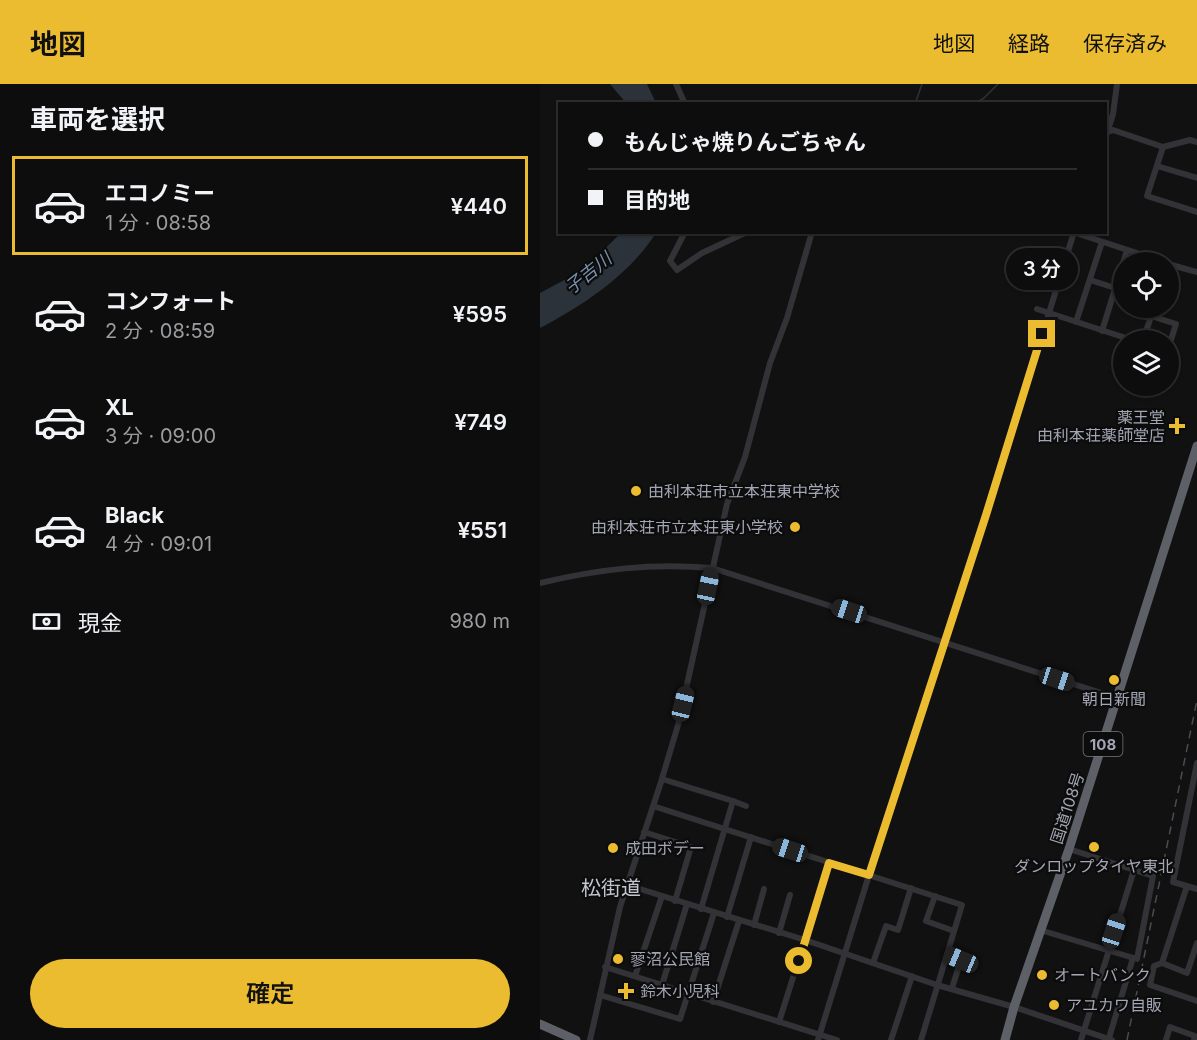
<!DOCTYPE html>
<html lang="ja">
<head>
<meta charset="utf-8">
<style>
  :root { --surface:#0d0d0e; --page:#1b1b1c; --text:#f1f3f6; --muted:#9a9c9e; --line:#2d2d2e; --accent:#ebbc30 }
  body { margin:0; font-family:Inter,"Noto Sans JP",sans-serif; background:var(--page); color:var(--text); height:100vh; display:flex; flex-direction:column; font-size:22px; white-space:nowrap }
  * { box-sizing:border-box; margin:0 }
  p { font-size:20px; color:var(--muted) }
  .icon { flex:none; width:33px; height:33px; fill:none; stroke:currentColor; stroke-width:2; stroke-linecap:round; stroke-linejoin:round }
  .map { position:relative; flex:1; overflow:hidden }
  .sheet { display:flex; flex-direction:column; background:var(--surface); width:540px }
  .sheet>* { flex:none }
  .banner { position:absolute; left:18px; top:18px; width:549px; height:132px; border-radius:0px; box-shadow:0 2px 4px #0004,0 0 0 2px var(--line); display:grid; align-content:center; height:132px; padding:0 30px; background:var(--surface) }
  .fabs { position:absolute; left:573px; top:168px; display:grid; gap:12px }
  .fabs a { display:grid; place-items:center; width:66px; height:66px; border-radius:50%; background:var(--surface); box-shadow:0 2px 4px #0004,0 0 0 2px var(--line); font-size:30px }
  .end { position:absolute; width:27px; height:27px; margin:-14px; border:8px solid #ebbc30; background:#111; box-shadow:0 0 0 3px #111 }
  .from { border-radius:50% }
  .bubble { position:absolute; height:42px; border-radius:21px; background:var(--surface); box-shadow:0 2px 4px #0004,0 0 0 2px var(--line); font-size:20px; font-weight:600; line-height:42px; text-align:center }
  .car { position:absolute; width:18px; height:36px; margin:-18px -9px; border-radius:8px; box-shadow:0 0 4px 2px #0007; background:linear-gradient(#222 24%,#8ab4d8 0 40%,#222 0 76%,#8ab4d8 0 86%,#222 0) }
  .banner b { display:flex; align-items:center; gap:21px; height:57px; font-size:22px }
  .banner b+b { border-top:2px solid var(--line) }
  .banner i { width:15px; height:15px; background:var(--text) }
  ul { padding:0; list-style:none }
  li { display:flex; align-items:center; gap:18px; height:99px; margin:0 12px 9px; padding:0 18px; border:3px solid transparent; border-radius:0px }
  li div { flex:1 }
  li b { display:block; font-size:22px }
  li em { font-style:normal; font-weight:600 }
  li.active { border-color:var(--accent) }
  li>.icon { width:54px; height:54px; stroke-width:1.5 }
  h2 { padding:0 30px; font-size:27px; line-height:72px }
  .pay { display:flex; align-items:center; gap:15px; height:66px; padding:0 30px; font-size:22px }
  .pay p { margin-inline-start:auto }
  .cta { display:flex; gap:12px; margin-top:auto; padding:12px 30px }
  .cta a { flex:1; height:69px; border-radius:36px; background:var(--accent); color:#111; font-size:24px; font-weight:600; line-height:69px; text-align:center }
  header { display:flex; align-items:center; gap:36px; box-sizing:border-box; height:84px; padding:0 30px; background:var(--accent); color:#111 }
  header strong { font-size:28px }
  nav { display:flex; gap:33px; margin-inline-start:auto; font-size:21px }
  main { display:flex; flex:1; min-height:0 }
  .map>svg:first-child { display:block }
  .water { fill:#2b323a }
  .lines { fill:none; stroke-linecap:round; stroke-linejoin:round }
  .stream { stroke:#2b323a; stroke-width:1.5 }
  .minor { stroke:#323237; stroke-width:6 }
  .highway { stroke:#5e6068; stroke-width:9 }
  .rail { stroke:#4b4c52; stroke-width:1.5; stroke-dasharray:8 6; stroke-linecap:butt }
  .route { stroke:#ebbc30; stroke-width:8 }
  .poi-dot { fill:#ebbc30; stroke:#0c0c0d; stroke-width:2 }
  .labels { text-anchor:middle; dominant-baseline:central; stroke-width:4.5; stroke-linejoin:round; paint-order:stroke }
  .shield { fill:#0c0c0d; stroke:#767881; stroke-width:1.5 }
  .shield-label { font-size:15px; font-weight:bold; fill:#a3a6b3 }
  .poi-label { font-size:16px; fill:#a3a6b3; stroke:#0c0c0d; text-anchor:start }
  .street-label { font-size:16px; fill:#a3a6b3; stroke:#0c0c0d }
  .water-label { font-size:18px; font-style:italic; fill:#7a91ad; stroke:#0c0c0d }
  .quarter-label { font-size:20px; fill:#c3c5cf; stroke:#0c0c0d }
</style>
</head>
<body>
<header>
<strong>地図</strong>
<nav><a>地図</a><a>経路</a><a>保存済み</a></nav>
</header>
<main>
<section class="sheet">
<h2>車両を選択</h2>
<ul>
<li class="active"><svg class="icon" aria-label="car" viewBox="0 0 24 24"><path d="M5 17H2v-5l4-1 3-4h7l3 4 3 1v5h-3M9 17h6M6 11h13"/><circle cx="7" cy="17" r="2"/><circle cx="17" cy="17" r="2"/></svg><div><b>エコノミー</b><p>1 分 · 08:58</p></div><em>¥440</em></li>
<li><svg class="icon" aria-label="car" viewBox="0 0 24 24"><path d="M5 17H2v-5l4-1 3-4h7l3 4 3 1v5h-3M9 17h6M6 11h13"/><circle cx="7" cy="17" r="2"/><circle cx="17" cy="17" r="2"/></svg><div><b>コンフォート</b><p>2 分 · 08:59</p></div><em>¥595</em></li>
<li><svg class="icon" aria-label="car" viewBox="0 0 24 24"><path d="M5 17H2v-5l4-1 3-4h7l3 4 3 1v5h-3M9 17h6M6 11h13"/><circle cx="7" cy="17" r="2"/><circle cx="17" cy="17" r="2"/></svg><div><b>XL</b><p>3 分 · 09:00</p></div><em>¥749</em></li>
<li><svg class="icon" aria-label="car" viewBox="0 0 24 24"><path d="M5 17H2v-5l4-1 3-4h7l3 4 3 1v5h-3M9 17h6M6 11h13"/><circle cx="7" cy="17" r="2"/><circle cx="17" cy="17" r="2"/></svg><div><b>Black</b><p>4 分 · 09:01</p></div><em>¥551</em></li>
</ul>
<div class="pay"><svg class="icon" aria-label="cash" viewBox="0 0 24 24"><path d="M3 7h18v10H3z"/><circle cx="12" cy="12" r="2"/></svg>現金<p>980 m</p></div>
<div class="cta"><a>確定</a></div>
</section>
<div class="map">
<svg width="657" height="956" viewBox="0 0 657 956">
  <rect width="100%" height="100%" fill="#111112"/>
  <g class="water">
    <path d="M70,0H107L116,19H86Z"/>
    <path d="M81,149H116C89,191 44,221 0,244V209L43,186Z"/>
  </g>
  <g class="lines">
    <g class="stream">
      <path d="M375,20L382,0"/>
      <path d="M434,20L444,14L458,0"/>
    </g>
    <g class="minor">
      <path d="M136,0L145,20"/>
      <path d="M566,48L573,46L623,63L650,56L657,58"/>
      <path d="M567,49L573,30L577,0"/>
      <path d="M623,63L607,112L657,128"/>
      <path d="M617,82L657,94"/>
      <path d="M145,148L130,177L137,186L162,169L207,148"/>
      <path d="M533,148L624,178"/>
      <path d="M628,180L657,188"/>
      <path d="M550,196L575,204"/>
      <path d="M497,225L592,256"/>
      <path d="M611,232L636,240L628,265"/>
      <path d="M536,238L562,158"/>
      <path d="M562,247L587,166"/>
      <path d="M603,256L614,224"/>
      <path d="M0,499C60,485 110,479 172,484L577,614"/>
      <path d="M657,679L633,798L657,805"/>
      <path d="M122,695L193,717L161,825"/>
      <path d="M193,717L206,722"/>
      <path d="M113,722L422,821L381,956"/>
      <path d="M104,748L151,763L135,817"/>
      <path d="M87,801L265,856L397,901L474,923L572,956"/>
      <path d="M647,802L622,879L614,882L610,901L657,917"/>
      <path d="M395,812L386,837L414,847"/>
      <path d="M187,833L211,753"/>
      <path d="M214,841L224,805"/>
      <path d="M500,846L597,875L613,792L529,765"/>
      <path d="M239,849L250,811"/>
      <path d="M407,870L421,876L412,904"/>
      <path d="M333,879L346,842L358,846L371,804"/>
      <path d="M622,879L647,889L657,859"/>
      <path d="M65,883L297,956"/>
      <path d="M95,892L122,812"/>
      <path d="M122,901L147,820"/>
      <path d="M60,911L140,935L174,829"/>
      <path d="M173,918L199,837"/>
      <path d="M239,938L289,779"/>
      <path d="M569,954L593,874"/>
      <path d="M50,956L80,823L121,698L138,641L187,420L205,373L230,279L247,234L272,148"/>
      <path d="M278,956L329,791L459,391L534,148"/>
      <path d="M351,956L372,892"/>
      <path d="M541,956L594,786"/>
      <path d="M626,956L630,943L655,952L654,956"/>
    </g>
    <g class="highway">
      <path d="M0,940L36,956"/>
      <path d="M465,956L474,923L529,765L657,362"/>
    </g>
    <path class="rail" d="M587,956L657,616"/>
  </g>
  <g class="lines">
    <path class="route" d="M259,877L289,779L329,791L446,431L502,250"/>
  </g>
  <g class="poi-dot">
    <path d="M634 333h6v6h6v6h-6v6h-6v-6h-6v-6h6z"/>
    <circle cx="96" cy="407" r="6"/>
    <circle cx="255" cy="443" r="6"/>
    <circle cx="574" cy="596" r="6"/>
    <circle cx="554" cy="763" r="6"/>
    <circle cx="73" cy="764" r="6"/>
    <circle cx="78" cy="875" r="6"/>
    <circle cx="502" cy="891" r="6"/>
    <path d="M83 898h6v6h6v6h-6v6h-6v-6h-6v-6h6z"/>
    <circle cx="514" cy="921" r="6"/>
  </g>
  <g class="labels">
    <rect class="shield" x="543.5" y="648" width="39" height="24" rx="4.5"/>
    <g class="shield-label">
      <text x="563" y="660">108</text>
    </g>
    <g class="poi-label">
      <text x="625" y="333" text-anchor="end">薬王堂<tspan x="625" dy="18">由利本荘薬師堂店</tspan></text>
      <text x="108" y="407">由利本荘市立本荘東中学校</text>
      <text x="243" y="443" text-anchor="end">由利本荘市立本荘東小学校</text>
      <text x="574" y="615" text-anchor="middle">朝日新聞</text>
      <text x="85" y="764">成田ボデー</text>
      <text x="554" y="782" text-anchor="middle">ダンロップタイヤ東北</text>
      <text x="90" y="875">蓼沼公民館</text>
      <text x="514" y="891">オートバンク</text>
      <text x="100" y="907">鈴木小児科</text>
      <text x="526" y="921">アユカワ自販</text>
    </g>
    <g class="street-label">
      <text transform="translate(527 724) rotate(-72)">国道108号</text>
    </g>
    <g class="water-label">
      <text transform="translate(48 189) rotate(-39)">子吉川</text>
    </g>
    <g class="quarter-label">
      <text x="71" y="804">松街道</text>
    </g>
  </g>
</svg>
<div class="fabs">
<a><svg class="icon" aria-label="locate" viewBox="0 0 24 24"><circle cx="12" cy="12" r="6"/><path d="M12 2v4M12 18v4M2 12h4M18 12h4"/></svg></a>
<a><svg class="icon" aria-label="layers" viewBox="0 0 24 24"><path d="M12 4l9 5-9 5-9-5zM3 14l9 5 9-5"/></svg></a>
</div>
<i class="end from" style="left:259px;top:877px"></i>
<i class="end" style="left:502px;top:250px"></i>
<div class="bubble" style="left:466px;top:164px;width:72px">3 分</div>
<i class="car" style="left:168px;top:503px;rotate:12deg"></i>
<i class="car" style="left:309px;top:527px;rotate:288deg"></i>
<i class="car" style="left:517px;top:595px;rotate:108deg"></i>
<i class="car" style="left:143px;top:620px;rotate:14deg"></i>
<i class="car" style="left:250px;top:766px;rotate:288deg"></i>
<i class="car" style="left:574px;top:847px;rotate:18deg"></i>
<i class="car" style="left:421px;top:876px;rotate:293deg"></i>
<div class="banner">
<b><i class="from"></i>もんじゃ焼りんごちゃん</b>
<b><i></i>目的地</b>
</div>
</div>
</main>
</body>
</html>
